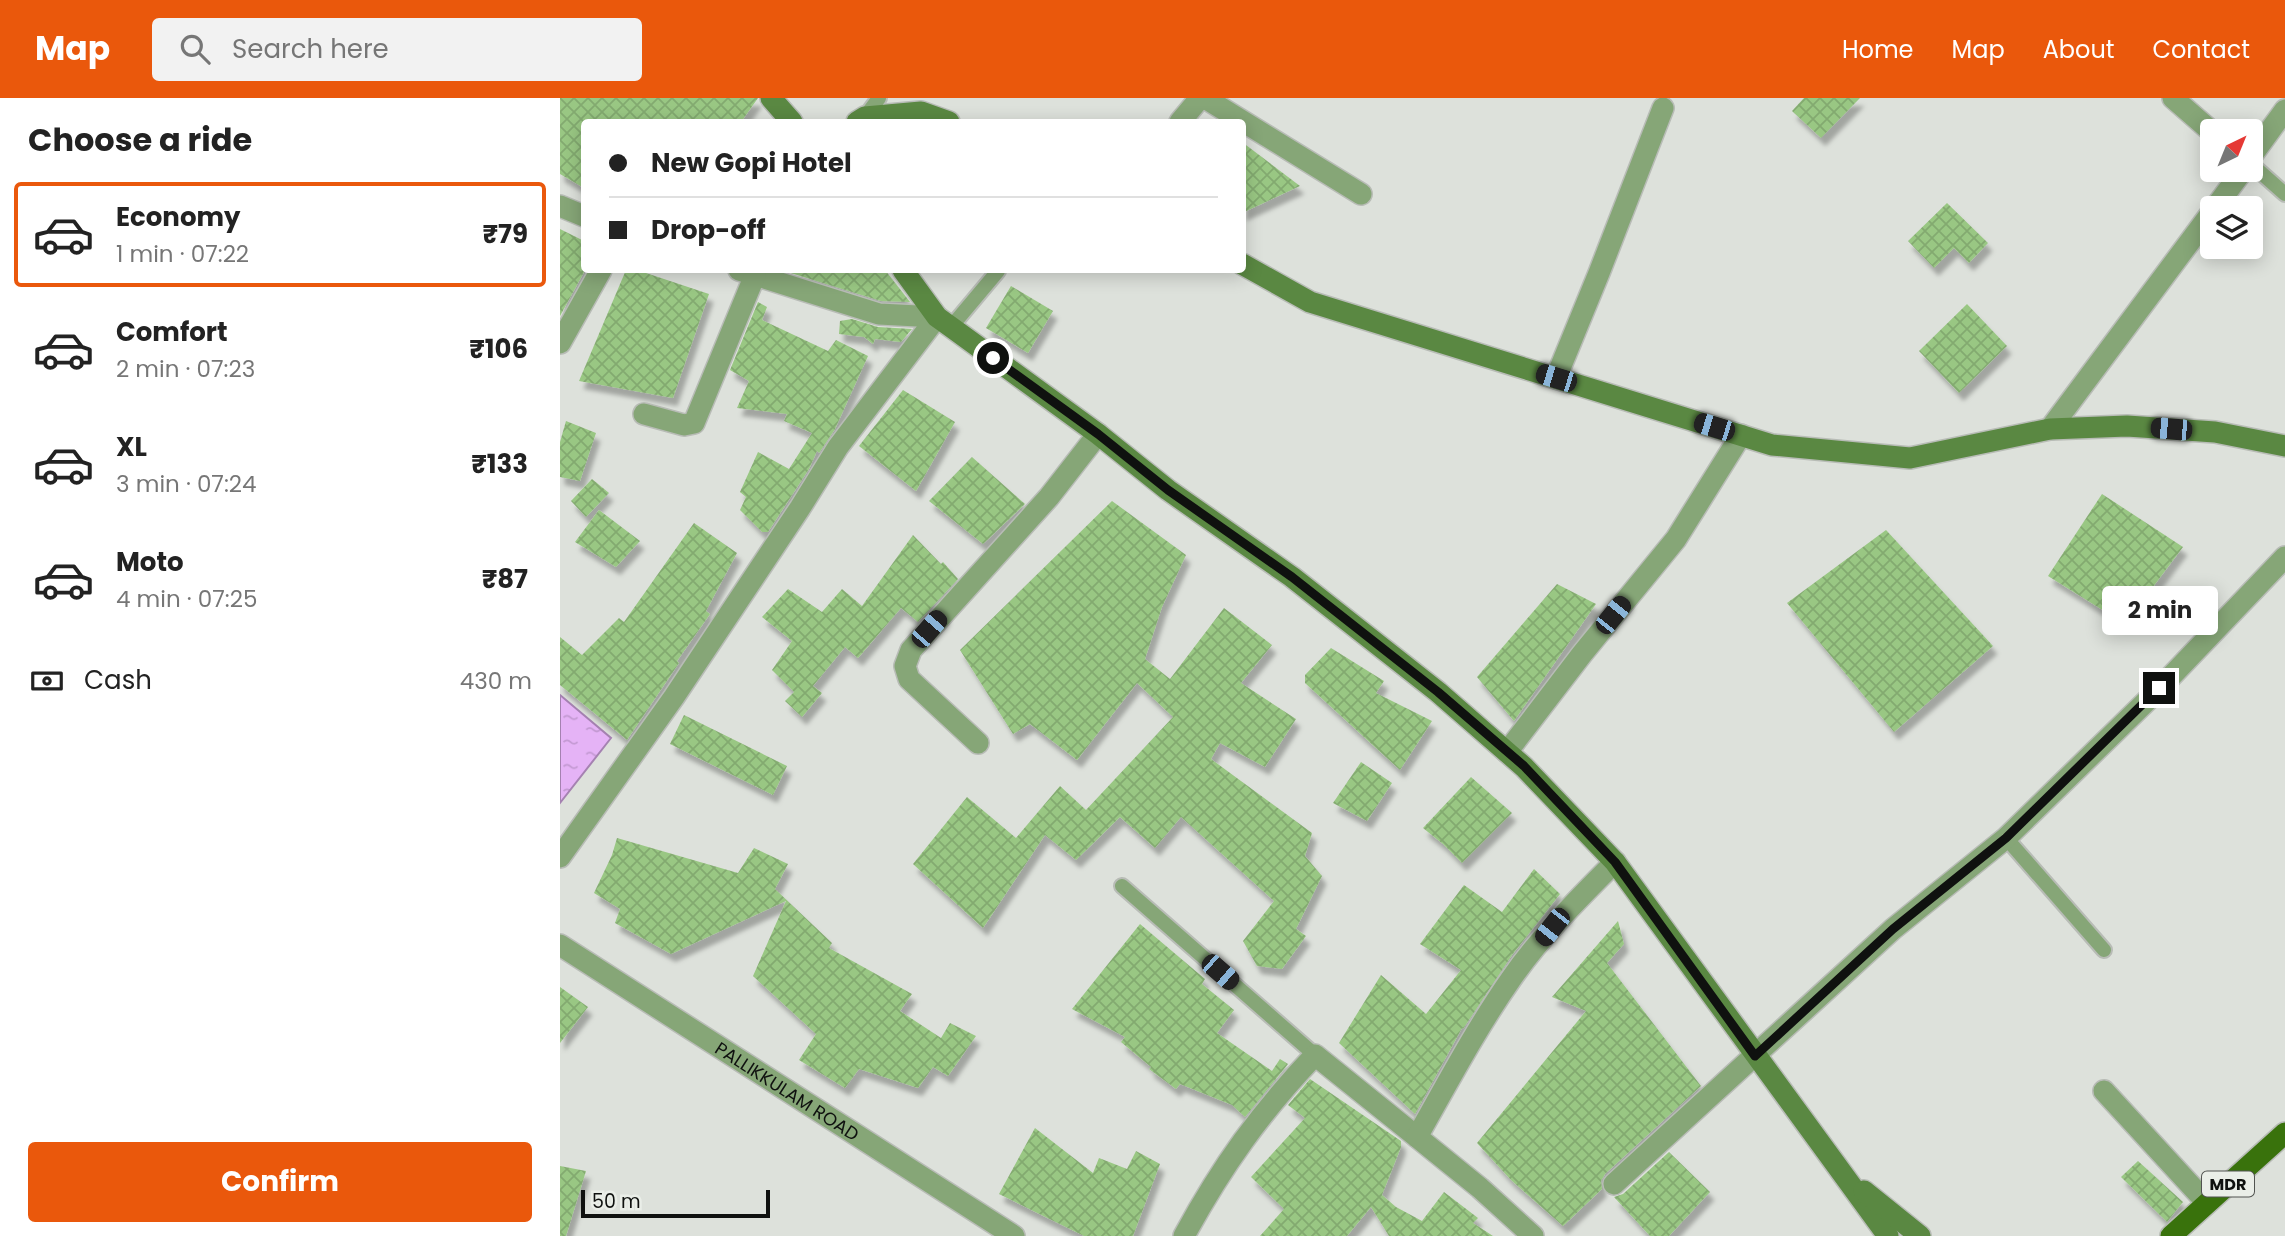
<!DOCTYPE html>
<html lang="en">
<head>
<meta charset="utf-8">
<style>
  :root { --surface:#fff; --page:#f2f2f2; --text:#222; --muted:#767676; --line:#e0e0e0; --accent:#ea580c }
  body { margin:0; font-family:Poppins,sans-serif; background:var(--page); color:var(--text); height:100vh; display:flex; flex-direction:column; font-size:26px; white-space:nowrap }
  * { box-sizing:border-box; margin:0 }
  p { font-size:23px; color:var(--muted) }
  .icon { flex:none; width:38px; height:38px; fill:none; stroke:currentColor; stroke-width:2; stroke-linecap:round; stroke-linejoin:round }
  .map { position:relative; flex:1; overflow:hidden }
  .details { display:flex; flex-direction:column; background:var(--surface); width:560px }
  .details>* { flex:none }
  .hud { position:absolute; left:21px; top:21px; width:665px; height:154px; border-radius:7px; box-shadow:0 4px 18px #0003; display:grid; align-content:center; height:154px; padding:0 28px; background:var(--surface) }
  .needle { width:46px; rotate:43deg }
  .controls { position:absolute; left:1640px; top:21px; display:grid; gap:14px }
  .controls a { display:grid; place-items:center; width:63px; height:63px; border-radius:7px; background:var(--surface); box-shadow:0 4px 18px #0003; font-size:35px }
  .scale { position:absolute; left:21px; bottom:18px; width:189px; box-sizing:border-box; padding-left:7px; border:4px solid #0f110f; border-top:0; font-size:19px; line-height:24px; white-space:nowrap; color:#0f110f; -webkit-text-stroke:5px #eaeee8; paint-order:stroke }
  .end { position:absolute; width:32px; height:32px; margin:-16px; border:9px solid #0f110f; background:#fff; box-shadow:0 0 0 4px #fff }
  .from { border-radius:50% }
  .bubble { position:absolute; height:49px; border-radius:7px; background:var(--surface); box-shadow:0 4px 18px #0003; font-size:23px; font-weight:700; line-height:49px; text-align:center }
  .car { position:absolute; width:21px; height:42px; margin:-21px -10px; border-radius:9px; box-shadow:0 0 5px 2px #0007; background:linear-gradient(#222 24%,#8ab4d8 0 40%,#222 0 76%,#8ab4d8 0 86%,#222 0) }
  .hud b { display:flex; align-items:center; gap:24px; height:66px; font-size:26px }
  .hud b+b { border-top:2px solid var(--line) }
  .hud i { width:18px; height:18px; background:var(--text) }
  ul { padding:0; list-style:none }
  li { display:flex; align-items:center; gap:21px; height:105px; margin:0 14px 10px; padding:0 14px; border:4px solid transparent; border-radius:7px }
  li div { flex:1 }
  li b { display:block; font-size:26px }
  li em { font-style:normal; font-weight:700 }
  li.active { border-color:var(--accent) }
  li>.icon { width:63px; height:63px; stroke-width:1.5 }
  h2 { padding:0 28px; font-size:32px; line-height:84px }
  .pay { display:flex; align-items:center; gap:18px; height:77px; padding:0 28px; font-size:26px }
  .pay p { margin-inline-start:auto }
  .action { display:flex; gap:14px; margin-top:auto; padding:14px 28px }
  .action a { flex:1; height:80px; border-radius:7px; background:var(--accent); color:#fff; font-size:28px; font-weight:700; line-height:80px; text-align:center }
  header { display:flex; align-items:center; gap:42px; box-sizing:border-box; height:98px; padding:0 35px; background:var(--accent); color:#fff }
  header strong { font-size:33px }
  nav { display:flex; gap:38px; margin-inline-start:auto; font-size:24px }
  .search { width:490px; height:63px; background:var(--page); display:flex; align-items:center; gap:18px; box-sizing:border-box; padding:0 24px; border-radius:7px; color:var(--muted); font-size:26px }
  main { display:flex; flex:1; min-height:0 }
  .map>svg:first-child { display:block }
  .water { fill:url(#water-ripples); stroke:#a582b1; stroke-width:2 }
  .building { fill:url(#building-cross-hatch); filter:url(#shadow) }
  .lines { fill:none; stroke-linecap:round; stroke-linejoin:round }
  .lane-casing { stroke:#b8bcb6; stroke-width:18 }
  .street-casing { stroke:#b8bcb6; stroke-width:24 }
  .secondary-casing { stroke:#b8bcb6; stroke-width:24 }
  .primary-casing { stroke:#b8bcb6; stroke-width:24 }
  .lane { stroke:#86a677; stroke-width:14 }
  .street { stroke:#86a677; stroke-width:21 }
  .secondary { stroke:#5a8842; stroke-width:21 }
  .primary { stroke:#39720c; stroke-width:21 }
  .route { stroke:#0f110f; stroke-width:9 }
  .labels { text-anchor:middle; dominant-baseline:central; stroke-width:7; stroke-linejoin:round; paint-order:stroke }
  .shield { fill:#eaeee8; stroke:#515350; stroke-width:2 }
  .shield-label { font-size:16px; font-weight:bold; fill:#0f110f }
  .street-label { font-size:18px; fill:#0f110f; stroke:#eaeee8 }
</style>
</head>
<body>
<header>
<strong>Map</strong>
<div class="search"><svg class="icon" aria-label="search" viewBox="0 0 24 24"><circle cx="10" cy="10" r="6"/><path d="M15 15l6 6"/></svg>Search here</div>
<nav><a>Home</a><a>Map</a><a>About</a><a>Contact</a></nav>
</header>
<main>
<section class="details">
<h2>Choose a ride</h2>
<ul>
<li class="active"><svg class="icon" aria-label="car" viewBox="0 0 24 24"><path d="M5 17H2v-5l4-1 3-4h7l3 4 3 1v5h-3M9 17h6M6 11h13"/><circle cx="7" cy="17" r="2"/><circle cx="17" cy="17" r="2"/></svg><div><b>Economy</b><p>1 min · 07:22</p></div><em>₹79</em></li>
<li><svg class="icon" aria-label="car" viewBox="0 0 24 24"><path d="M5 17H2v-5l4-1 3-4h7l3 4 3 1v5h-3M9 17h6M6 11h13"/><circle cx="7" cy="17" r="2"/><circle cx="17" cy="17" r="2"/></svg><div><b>Comfort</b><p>2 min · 07:23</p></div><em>₹106</em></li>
<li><svg class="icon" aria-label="car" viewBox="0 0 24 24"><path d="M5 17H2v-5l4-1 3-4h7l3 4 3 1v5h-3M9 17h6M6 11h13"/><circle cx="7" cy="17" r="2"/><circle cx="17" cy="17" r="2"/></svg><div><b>XL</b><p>3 min · 07:24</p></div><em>₹133</em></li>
<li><svg class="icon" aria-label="car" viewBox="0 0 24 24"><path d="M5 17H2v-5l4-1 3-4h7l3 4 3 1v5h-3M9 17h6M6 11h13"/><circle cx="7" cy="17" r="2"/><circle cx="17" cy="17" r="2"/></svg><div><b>Moto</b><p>4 min · 07:25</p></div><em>₹87</em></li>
</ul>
<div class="pay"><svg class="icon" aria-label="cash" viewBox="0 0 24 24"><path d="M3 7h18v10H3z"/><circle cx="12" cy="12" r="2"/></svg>Cash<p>430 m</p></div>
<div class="action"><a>Confirm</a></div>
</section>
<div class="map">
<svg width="1725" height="1138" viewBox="0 0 1725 1138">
  <defs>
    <pattern id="water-ripples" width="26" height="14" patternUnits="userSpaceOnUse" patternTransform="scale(1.75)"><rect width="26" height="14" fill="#e5b3f6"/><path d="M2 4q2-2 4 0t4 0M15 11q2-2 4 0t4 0" fill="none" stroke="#c399d2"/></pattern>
    <pattern id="building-cross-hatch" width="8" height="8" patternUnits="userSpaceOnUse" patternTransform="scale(1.75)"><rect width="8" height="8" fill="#99c783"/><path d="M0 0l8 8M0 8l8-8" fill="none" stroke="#83aa70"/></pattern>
    <filter id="shadow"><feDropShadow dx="4.5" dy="8" stdDeviation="2" flood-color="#0004"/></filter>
  </defs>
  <rect width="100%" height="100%" fill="#dde1db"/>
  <path class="water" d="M0,597L51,640L0,705Z"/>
  <g class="building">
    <path d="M0,0H198L181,24H24V90L0,76Z"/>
    <path d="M1244,0H1300L1261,40L1232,13Z"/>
    <path d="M682,44L740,88L682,115Z"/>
    <path d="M1387,105L1428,145L1409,165L1394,150L1374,170L1348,143Z"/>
    <path d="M0,131L24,143V174L0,218Z"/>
    <path d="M66,172H77L149,196L113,300L19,283Z"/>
    <path d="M221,172H325L350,204L321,203Z"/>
    <path d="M451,188L493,213L468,255L426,230Z"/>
    <path d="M198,204L207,209L202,222L268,253L276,242L308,258L275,331L259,355L257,353L249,371L208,434H202L180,412L186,399L180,394L198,354L229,371L252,335L224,323L227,316L177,310L189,283L170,272Z"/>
    <path d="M1407,206L1447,248L1399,295L1359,253Z"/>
    <path d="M292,221L318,229L352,231L341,244L315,241L313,246L304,239L279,236L280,223Z"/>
    <path d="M343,292L395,324L356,393L299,348Z"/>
    <path d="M6,323L36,335L20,383L0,379V344Z"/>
    <path d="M412,359L465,406L423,446L369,403Z"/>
    <path d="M32,381L49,395L26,419L11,403Z"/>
    <path d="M1542,396L1623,449L1565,526L1488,478Z"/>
    <path d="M552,403L626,457L602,509L585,561L610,581L664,510L712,547L681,585L736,621L705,669L660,645L651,661L752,735L745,758L762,778L736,831L746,838L722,871L697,868L683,843L714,803L621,719L595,750L560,719L516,762L485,737L423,830L353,766L407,699L456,740L500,688L526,712L613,619L577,585L517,662L470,626L453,636L400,552Z"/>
    <path d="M39,412L80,443L56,469L15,444Z"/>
    <path d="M134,425L177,455L146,513L150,516L117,563L119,565L67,642L0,587V539L22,557L59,520L64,524Z"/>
    <path d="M1326,432L1433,548L1334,634L1227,505Z"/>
    <path d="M353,437L381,466L383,464L398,481L358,524L341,510L298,560L285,549L253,588L262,595L242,619L225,603L234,594L212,572L232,543L202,519L228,491L262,514L282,491L302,508Z"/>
    <path d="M997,486L1036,506L954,623L917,579Z"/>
    <path d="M771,550L824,583L816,595L872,623L840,672L745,585V577Z"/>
    <path d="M124,617L227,668L213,697L110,646Z"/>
    <path d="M801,664L832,685L807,723L773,705Z"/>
    <path d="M911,679L952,715L902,765L883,746L863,730Z"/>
    <path d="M57,740L178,775L194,750L228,766L215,791L272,845L269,850L352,896L340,913L381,940L390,925L416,938L388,978L373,969L358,990L299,971L285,990L239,962L256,936L193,878L226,803L111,856L55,825L60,811L34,795L52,757Z"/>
    <path d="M974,771L1000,796L952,857L903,931L902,930L855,1016L779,945L821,877L866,916L901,872L860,846L904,787L942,814Z"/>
    <path d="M1058,823L1064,846L1047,865L1141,988L1045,1076L1041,1083L1042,1091L1003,1128L951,1082L917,1045L1026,913L992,899Z"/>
    <path d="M580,826L645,881L642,886L674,912L657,935L712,973L720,961L728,966L685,1019L672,1007L620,986L616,991L589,971L591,969L561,944L565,939L512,911Z"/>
    <path d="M0,889L28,909L0,945Z"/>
    <path d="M750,981L841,1043V1049L822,1097L836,1109L862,1123L884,1094L918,1120L913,1125L933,1138H829L811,1109L787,1138H700L724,1111L691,1079L745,1020L728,1007Z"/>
    <path d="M475,1030L533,1075L539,1060L567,1071L576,1053L600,1066L573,1138H524L439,1096Z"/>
    <path d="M1109,1054L1150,1094L1109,1138H1090L1054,1099L1063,1096Z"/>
    <path d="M1578,1063L1623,1104L1607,1124L1561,1079Z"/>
    <path d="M0,1068L26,1073L6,1138H0Z"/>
  </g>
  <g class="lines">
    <g class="lane-casing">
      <g id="lane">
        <path d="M305,19L319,0"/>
        <path d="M1690,65L1725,96"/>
        <path d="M391,229L438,173"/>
        <path d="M1446,740L1544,852"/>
        <path d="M562,788L755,957"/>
      </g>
    </g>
    <g class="street-casing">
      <g id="street">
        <path d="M645,0L801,96"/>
        <path d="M1613,0L1652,34"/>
        <path d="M620,24L640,0"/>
        <path d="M1690,60L1725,12"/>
        <path d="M0,108L24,118"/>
        <path d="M1655,110L1683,72"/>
        <path d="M179,172L319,216L377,219"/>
        <path d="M0,245L41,172"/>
        <path d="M996,280L1039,175L1103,10"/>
        <path d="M84,316L124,327L134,325L195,177"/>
        <path d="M1490,331L1652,114"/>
        <path d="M418,645L349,581L345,568L351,552L489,399L538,336"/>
        <path d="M947,654L1022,556L1116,441L1181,337"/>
        <path d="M0,759L114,599L240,410L278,349L377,219"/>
        <path id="s1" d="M0,847L454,1138"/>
        <path d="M1544,993L1647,1105"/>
        <path d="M1054,1086L1333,831L1446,740L1599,591L1725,459"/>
        <path d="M624,1138C662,1068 700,1015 755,957L857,1039"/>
        <path d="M973,1138L920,1090L857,1039C887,986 916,931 951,881C981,838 1018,801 1055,764"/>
      </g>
    </g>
    <g class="secondary-casing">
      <g id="secondary">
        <path d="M211,0L232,24"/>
        <path d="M297,24L305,19L361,14L389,24"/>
        <path d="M682,166L750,204L1212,347L1350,360L1490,331L1567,328L1655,334L1725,348"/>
        <path d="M343,172L377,219L391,229L538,336L608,392L732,479L878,594L964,669L1055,764L1328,1138"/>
        <path d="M1304,1093L1360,1138"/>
      </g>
    </g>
    <g class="primary-casing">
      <path id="primary" d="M1611,1138L1725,1035"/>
    </g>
    <use href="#lane" class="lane"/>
    <use href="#street" class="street"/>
    <use href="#secondary" class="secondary"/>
    <use href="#primary" class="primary"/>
  </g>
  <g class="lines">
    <path class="route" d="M433,260L538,336L608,392L732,479L878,594L964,668L1055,764L1195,958L1333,831L1446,740L1599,590"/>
  </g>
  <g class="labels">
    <rect class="shield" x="1642" y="1073.5" width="52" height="25" rx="5"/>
    <g class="shield-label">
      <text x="1668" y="1086">MDR</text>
    </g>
    <g class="street-label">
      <text stroke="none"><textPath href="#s1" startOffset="270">PALLIKKULAM ROAD</textPath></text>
    </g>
  </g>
</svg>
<div class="controls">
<a><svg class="needle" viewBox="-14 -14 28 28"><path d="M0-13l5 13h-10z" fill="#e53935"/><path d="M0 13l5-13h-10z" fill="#767676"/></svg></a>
<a><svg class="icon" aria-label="layers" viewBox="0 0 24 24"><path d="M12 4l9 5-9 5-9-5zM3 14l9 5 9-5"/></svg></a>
</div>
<div class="scale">50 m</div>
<i class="end from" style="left:433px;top:260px"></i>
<i class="end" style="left:1599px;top:590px"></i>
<div class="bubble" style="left:1542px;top:488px;width:116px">2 min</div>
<i class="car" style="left:996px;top:280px;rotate:287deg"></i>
<i class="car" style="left:1154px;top:329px;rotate:287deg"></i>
<i class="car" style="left:1611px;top:331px;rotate:275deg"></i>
<i class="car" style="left:1053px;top:517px;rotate:39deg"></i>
<i class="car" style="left:369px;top:531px;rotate:41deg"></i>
<i class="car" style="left:992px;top:829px;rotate:218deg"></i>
<i class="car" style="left:660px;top:874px;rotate:131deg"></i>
<div class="hud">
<b><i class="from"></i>New Gopi Hotel</b>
<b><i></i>Drop-off</b>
</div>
</div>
</main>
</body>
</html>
